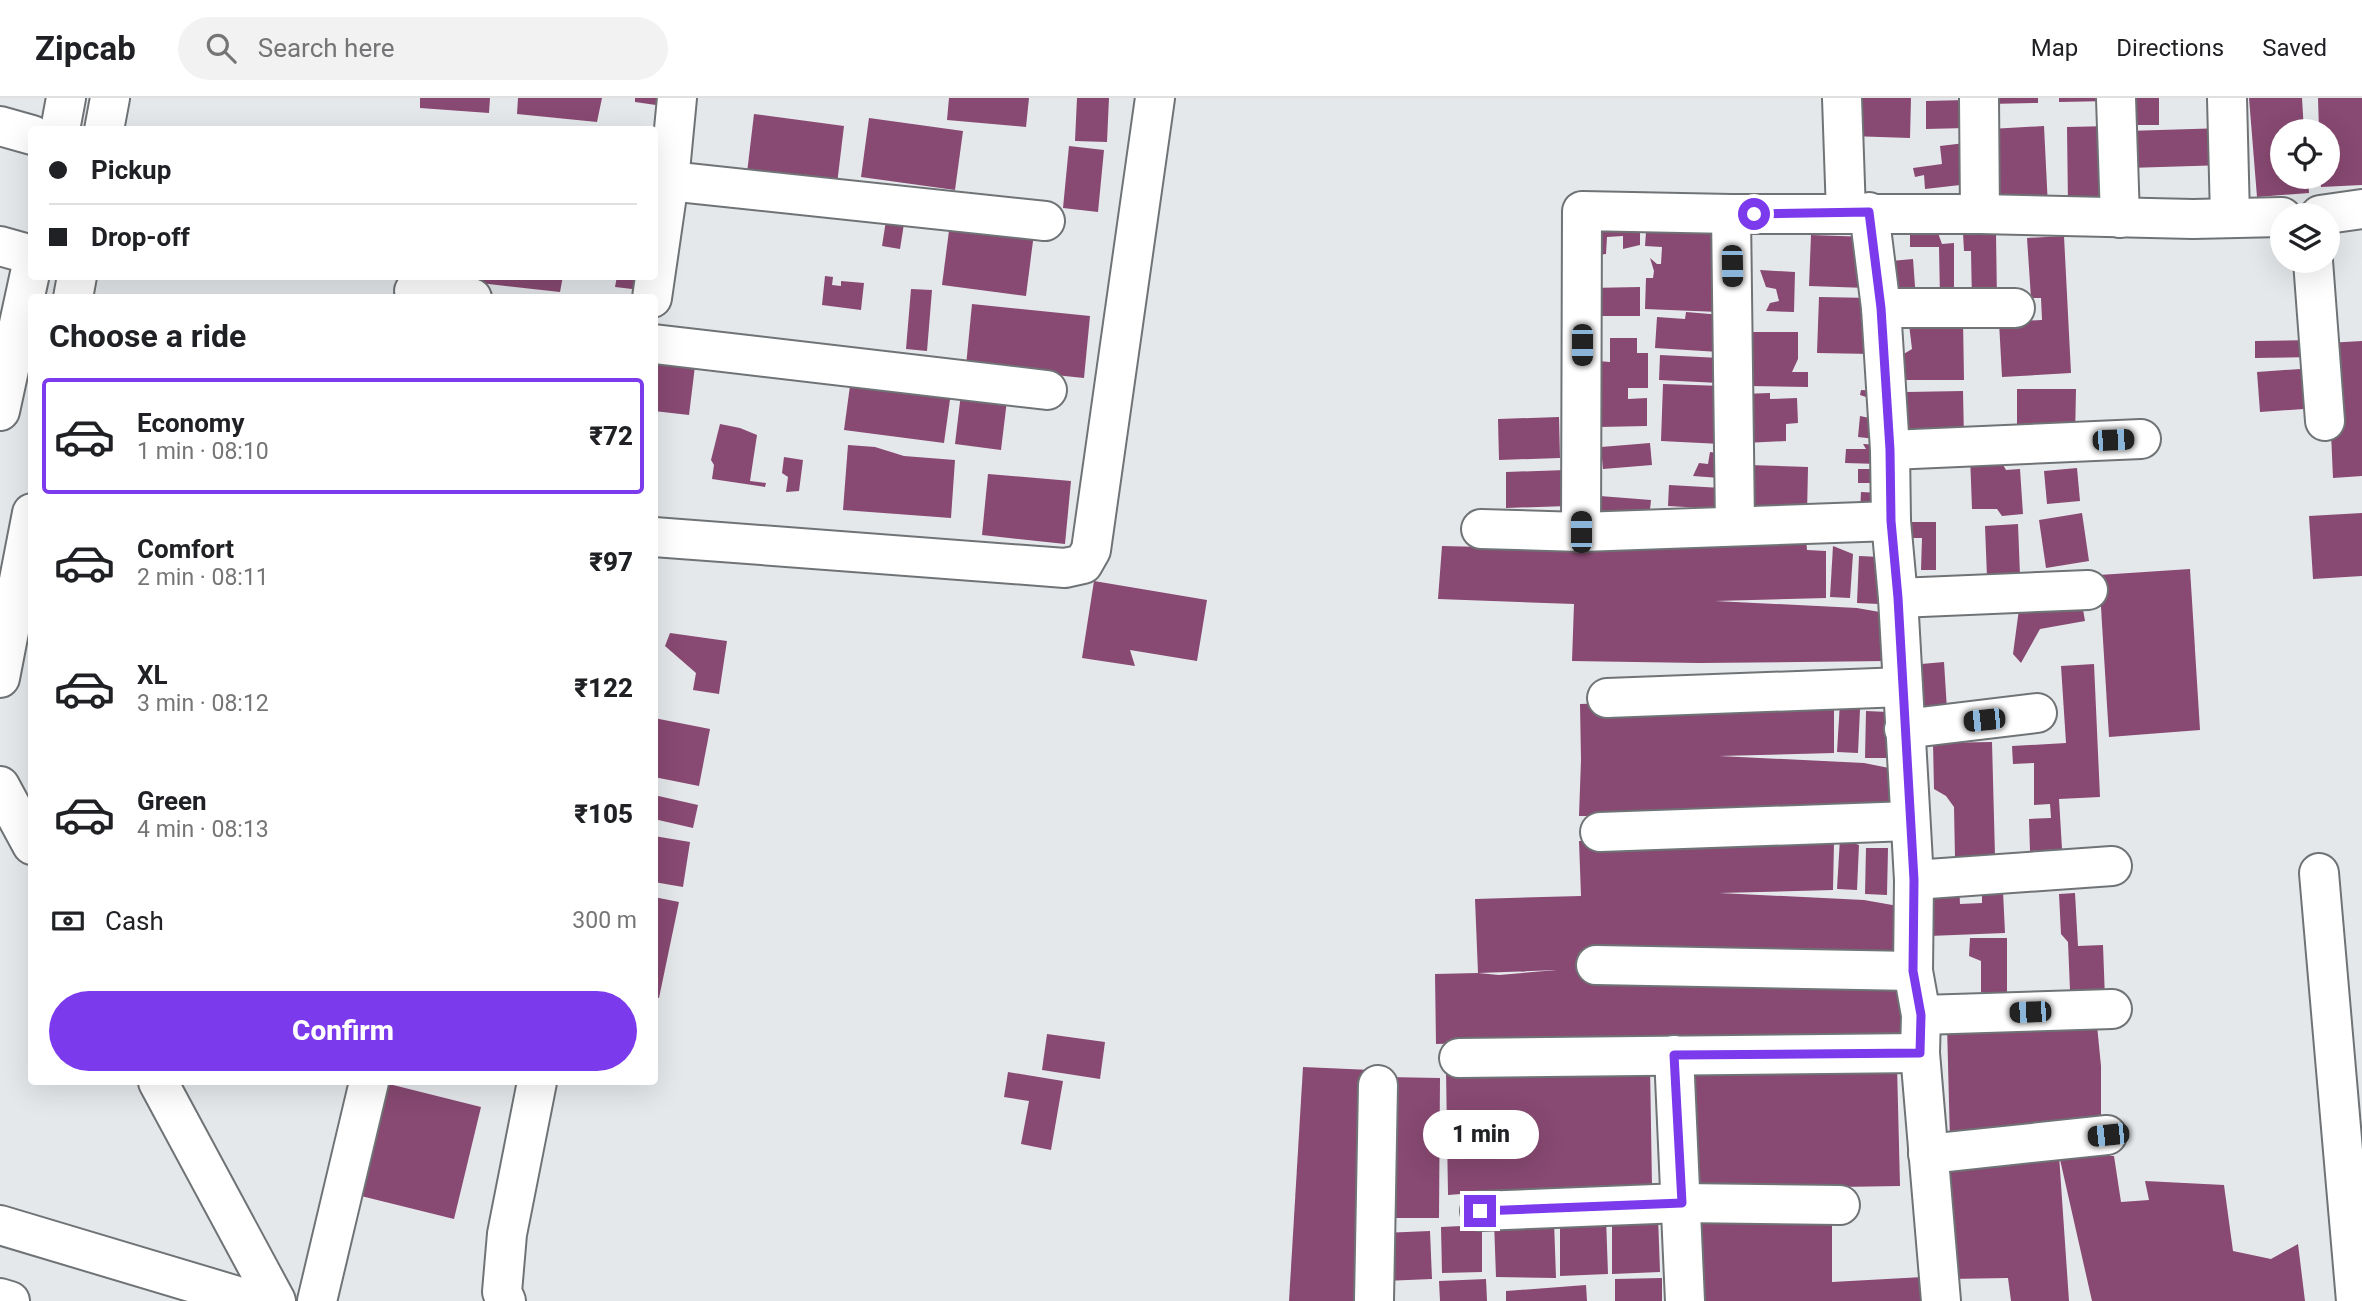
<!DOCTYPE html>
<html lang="en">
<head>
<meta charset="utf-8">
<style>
  :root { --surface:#fff; --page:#f2f2f2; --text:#202124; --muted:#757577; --line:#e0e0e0; --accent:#7c3aed }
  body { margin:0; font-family:Roboto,sans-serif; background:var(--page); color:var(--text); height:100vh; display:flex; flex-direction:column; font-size:26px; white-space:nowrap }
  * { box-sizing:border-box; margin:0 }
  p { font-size:23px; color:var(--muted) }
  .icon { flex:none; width:38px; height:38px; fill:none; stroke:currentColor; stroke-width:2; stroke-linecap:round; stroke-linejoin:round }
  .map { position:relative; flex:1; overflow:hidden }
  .panel { position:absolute; left:28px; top:196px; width:630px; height:791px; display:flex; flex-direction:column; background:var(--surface); border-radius:7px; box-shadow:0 7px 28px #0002 }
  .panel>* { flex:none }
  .guide { position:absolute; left:28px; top:28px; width:630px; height:154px; border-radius:7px; box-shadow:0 7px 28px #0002; display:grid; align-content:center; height:154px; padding:0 21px; background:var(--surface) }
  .tools { position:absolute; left:2270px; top:21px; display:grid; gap:14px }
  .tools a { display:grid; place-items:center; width:70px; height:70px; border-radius:50%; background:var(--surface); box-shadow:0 7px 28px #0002; font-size:35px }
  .end { position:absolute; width:32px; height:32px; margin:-16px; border:9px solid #7c3aed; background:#fff; box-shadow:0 0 0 4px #fff }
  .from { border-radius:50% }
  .bubble { position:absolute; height:49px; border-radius:24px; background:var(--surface); box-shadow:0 7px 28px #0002; font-size:23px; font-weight:800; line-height:49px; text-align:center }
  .car { position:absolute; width:21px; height:42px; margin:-21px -10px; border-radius:9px; box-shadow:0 0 5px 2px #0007; background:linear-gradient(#222 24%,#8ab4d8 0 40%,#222 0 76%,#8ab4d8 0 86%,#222 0) }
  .guide b { display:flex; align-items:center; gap:24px; height:66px; font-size:26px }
  .guide b+b { border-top:2px solid var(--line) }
  .guide i { width:18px; height:18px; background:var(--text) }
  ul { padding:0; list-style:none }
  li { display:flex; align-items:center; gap:21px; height:116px; margin:0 14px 10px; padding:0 7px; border:4px solid transparent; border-radius:7px }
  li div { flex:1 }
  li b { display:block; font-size:26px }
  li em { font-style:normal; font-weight:800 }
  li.current { border-color:var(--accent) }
  li>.icon { width:63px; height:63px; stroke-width:1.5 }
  h2 { padding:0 21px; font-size:32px; line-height:84px }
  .pay { display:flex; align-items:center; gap:18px; height:77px; padding:0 21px; font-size:26px }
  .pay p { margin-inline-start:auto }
  .button { display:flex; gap:14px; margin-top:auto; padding:14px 21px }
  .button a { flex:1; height:80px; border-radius:42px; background:var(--accent); color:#fff; font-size:28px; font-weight:800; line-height:80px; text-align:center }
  header { display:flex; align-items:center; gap:42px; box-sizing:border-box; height:98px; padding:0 35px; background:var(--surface); border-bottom:2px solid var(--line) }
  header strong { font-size:33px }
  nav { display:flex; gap:38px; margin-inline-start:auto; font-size:24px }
  .search { width:490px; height:63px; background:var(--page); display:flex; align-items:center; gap:18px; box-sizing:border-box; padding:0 24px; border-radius:38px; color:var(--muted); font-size:26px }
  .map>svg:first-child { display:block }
  .building { fill:#884972; fill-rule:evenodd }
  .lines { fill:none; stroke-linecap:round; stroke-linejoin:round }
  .minor-casing { stroke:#707375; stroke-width:42 }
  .major-casing { stroke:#707375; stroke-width:42 }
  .minor { stroke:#fff; stroke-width:38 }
  .major { stroke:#fff; stroke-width:38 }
  .route { stroke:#7c3aed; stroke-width:9 }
</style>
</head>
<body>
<header>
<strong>Zipcab</strong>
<div class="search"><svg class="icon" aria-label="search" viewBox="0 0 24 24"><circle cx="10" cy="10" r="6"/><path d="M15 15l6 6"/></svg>Search here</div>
<nav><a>Map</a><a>Directions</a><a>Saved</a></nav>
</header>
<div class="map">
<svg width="2362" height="1203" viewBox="0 0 2362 1203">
  <rect width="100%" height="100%" fill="#e5e8eb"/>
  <g class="building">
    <path d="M420,0H490L489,15L420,10Z"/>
    <path d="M518,0H602L597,24L517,16Z"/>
    <path d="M635,0H656V7L635,4Z"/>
    <path d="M949,0H1029L1026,29L947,22Z"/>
    <path d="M1077,0H1109L1107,44L1075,43Z"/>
    <path d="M1852,0H1911L1910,40L1850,38Z"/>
    <path d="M1989,0H2038V5L1989,6Z"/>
    <path d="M2059,0H2110V3L2059,4Z"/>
    <path d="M2127,0H2159V27H2128Z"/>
    <path d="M2249,0H2302L2304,33H2282V79H2308L2309,95L2257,99Z"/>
    <path d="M2318,0H2362V87L2321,89L2320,79H2328V33H2319Z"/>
    <path d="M1966,2V30L1926,31V3Z"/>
    <path d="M754,16L844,28L837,86L747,75Z"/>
    <path d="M869,20L963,33L955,92L861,79Z"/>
    <path d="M2044,28L2048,109L1994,111L1990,31Z"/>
    <path d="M2112,28L2113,106L2068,107L2067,29Z"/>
    <path d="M2225,30L2226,67L2128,70L2127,33Z"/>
    <path d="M1965,45L1969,86L1925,91L1924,77L1915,79L1913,70L1942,66L1940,48Z"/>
    <path d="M1069,48L1104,52L1098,114L1063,110Z"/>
    <path d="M887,116L905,119L900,151L882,148Z"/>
    <path d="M1592,118L1640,121V147L1623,151V138L1607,139L1606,156L1590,158Z"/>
    <path d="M1647,120L1723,123L1719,214L1645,211L1646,180H1653L1654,173L1650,160L1657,166H1661L1662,149L1645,148Z"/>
    <path d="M950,125L1034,135L1026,198L942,187Z"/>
    <path d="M1996,134L1997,204L1972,205L1971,153H1964L1963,135Z"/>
    <path d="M1910,135H1938L1942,146L1954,145V200H1940L1939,149H1910Z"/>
    <path d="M1811,137L1869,139L1867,190L1809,188Z"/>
    <path d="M2064,138L2071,275L2002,279L1999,224L2042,222L2041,200H2031L2027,140Z"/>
    <path d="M1913,161L1916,202L1893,203L1891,163Z"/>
    <path d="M1760,172L1795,174L1794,214L1766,213L1770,205L1779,203L1776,191L1766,189Z"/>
    <path d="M480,178H563L560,194L480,185Z"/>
    <path d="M617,178H642L641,192L615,189Z"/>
    <path d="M825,178L833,179L832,187L841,188V183L864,185L861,212L822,207Z"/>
    <path d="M1640,189V218H1591L1590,190Z"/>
    <path d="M911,191L932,192L927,253L906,251Z"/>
    <path d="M1819,199L1873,200L1872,256L1817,255Z"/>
    <path d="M972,206L1090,218L1084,280L966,268Z"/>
    <path d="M1686,214L1722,217L1719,254L1655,250L1657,219L1685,221Z"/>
    <path d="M1908,218L1963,222L1964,282H1897V260L1912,251Z"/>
    <path d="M1751,234H1798V261L1792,274H1808V289L1750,288Z"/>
    <path d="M1610,240H1637V255H1648V290H1628V301L1647,300V328L1599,329L1598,263L1610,264Z"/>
    <path d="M2314,242V259L2255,260V243Z"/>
    <path d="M2362,243V378L2333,380L2327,245Z"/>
    <path d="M1660,257L1720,260L1719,285L1659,282Z"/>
    <path d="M654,263L695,268L689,317L654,313Z"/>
    <path d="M2315,270L2318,310L2260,314L2257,274Z"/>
    <path d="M852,273L952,287L944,345L844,332Z"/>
    <path d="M1663,286L1723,288L1721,346L1661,343Z"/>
    <path d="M962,287L1008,294L1001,352L955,346Z"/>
    <path d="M2017,291H2076L2075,340H2017Z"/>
    <path d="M1861,292L1881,293L1876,341L1858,339L1860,318L1874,321L1875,314L1866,299L1860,297Z"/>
    <path d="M1963,293L1964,341L1908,343L1907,294Z"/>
    <path d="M1770,295V301L1797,300L1798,325L1786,326V343L1744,345L1742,296Z"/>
    <path d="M1559,319L1560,360L1499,362L1498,321Z"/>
    <path d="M720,326L740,330L757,337L750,383L766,385L765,389L712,381L714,367L711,362Z"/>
    <path d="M1650,345L1652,367L1603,371L1601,349Z"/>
    <path d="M1863,346L1880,347L1879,366L1845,365L1846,351H1866Z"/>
    <path d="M848,347L875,349L904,358L955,362L951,420L843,412Z"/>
    <path d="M1710,354L1724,356L1720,380L1693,378L1699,365L1708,366Z"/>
    <path d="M1997,356L2006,372L2020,371L2023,416L2002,418L1997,411H1972L1970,357Z"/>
    <path d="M784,359L803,362L799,393L786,394L788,379L782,375Z"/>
    <path d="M1749,367L1808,369L1807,418L1748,417Z"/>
    <path d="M2077,370L2080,403L2047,406L2044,373Z"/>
    <path d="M1858,371H1881L1880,385H1858Z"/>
    <path d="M1566,372L1568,408L1506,410V374Z"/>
    <path d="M988,376L1071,383L1065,446L982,437Z"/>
    <path d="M1669,387L1722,390L1721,411L1668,408Z"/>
    <path d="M1861,394L1883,395L1882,415L1860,414Z"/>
    <path d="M1600,398L1651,402L1649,421L1599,417Z"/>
    <path d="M2082,415L2089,463L2046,470L2039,422Z"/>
    <path d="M2362,415V478L2313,481L2309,418Z"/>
    <path d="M1898,424H1936V472H1921L1922,440H1898Z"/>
    <path d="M2018,426L2020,477L1987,479L1985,428Z"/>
    <path d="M1806,441L1807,452L1826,453V500L1715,503L1857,510L1891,516L1887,563L1699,565L1572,563L1574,506L1438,501L1442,448L1572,451Z"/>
    <path d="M1833,448L1853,456L1850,500L1830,499Z"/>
    <path d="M1859,458L1881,459L1879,506L1857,505Z"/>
    <path d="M2190,471L2200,632L2109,639L2099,477Z"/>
    <path d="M1094,483L1207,502L1197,563L1130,552L1135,568L1082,560Z"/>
    <path d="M2081,500L2085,523L2040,531L2021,565L2013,556L2019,511Z"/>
    <path d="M670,535L727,543L719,596L693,592L696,575L665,548Z"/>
    <path d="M1944,564L1947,612L1913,615L1910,567Z"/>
    <path d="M2094,566L2100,699L2059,701L2062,751L2030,753L2029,721L2051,720L2050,706L2034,707V665L2013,666L2012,648L2066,645L2061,568Z"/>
    <path d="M1705,602L1834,608V655L1719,658L1864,665L1899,672L1895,719L1579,718L1581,662L1580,606Z"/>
    <path d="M1840,604L1860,611L1858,655L1837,654Z"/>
    <path d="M1866,613L1888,614L1887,660H1865Z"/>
    <path d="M654,620L710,631L699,688L654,679Z"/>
    <path d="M1992,644L1995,758L1955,760L1954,709L1946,698L1934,691L1933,645Z"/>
    <path d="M654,697L698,707L693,730L654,721Z"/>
    <path d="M654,738L690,744L683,789L654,784Z"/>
    <path d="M1704,738L1834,744L1833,792L1719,795L1864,802L1898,808L1895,855L1579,854L1582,871L1907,884L1906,945L1500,944L1436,946L1435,876L1478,875L1475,801L1581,798L1579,743ZM1557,872L1499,877L1478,875Z"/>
    <path d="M1840,740L1859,747L1857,792L1837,791Z"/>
    <path d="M1866,750H1888L1887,797L1865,796Z"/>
    <path d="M1959,785L1960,806L1982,805V793H2003L2005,835L1929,838L1927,786Z"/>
    <path d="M2075,795L2078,848L2103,847L2105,901L2070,892L2068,844L2061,836L2059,796Z"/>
    <path d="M654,799L679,804L659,900L654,899Z"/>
    <path d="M1970,840H2007V894H1981V863L1969,858Z"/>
    <path d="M2096,917L2101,968V1028L1950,1043L1947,927Z"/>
    <path d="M1047,936L1105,944L1100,981L1042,972Z"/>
    <path d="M1650,967L1652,1089L1527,1091L1448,1097L1446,972Z"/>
    <path d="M1897,967L1900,1088L1774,1090L1696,1097L1693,971Z"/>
    <path d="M1303,969L1371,972L1359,1203H1289Z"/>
    <path d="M1008,974L1063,983L1051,1052L1021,1046L1029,1003L1004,999Z"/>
    <path d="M1386,979L1440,980L1439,1120H1384Z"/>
    <path d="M381,984L481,1009L454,1121L353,1096Z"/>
    <path d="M2059,1057L2069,1203H2011L2008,1180L1949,1181L1941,1067Z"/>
    <path d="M2059,1057L2114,1058L2121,1104L2149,1102L2145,1083L2224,1087L2233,1153L2271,1161L2298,1146L2305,1203H2092Z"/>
    <path d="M1658,1118L1660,1174L1612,1176V1120Z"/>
    <path d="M1693,1119H1832V1184L1923,1179L1926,1203H1698Z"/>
    <path d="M1606,1120L1608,1176L1560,1178V1121Z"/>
    <path d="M1494,1123H1554L1556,1180L1496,1179Z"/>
    <path d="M1482,1127V1174L1442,1175L1441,1129Z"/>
    <path d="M1430,1133L1432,1181L1384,1183L1382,1135Z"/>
    <path d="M1662,1180V1203H1615V1181Z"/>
    <path d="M1486,1181L1487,1203H1440L1439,1183Z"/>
    <path d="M1586,1187L1587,1203H1506V1193Z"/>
  </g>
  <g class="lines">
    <g class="minor-casing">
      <g id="minor">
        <path d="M1842,0L1846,115"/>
        <path d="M1979,0L1980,116"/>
        <path d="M2116,0L2120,120"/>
        <path d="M2227,0L2230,119"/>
        <path d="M0,28L32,37"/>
        <path d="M60,32L66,0"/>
        <path d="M104,32L110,0"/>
        <path d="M669,83L1045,123"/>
        <path d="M1869,114L1881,210L1890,352L1891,423L1898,500L1914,782L1913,873L1921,917L1920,955L1941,1203"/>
        <path d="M1731,116L1735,428"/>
        <path d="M2320,117L2362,111"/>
        <path d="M0,148L32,157"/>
        <path d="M2313,163L2325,323"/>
        <path d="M414,193L472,200"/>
        <path d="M73,200L77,178"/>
        <path d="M652,200L669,83L677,0"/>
        <path d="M1881,210H2015"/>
        <path d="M654,246L1047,292"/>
        <path d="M0,313L32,166"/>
        <path d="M1890,352L2141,341"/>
        <path d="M1481,431L1581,434L1891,423"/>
        <path d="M1581,434L1582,113L1731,116H1980L2193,121L2282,119"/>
        <path d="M654,439L1065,470L1083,466L1091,452L1155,0"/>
        <path d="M1898,500L2088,492"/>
        <path d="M0,580L32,415"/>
        <path d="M1607,600L1903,589"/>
        <path d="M1904,631L2037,615"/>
        <path d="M0,688L32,747"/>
        <path d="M1600,734L1910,723"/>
        <path d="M2319,775L2356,1203"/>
        <path d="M1914,782L2112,768"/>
        <path d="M1596,867L1913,873"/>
        <path d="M1921,917L2112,911"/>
        <path d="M1674,957L1685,1203"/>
        <path d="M1459,960L1920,955"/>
        <path d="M158,984L276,1203"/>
        <path d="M1928,1056L2107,1037"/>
        <path d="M1480,1113L1681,1105L1840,1107"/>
        <path d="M317,1203L369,984"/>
        <path d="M506,1203L502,1194L507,1136L537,984"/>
        <path d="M1374,1203L1378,987"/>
      </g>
    </g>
    <g class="major-casing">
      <g id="major">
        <path d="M0,1127L254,1203"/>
        <path d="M0,1200L10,1203"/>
      </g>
    </g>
    <use href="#minor" class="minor"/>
    <use href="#major" class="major"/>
  </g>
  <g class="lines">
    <path class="route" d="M1480,1113L1682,1105L1674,957L1920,955L1921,917L1913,873L1914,782L1898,500L1891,423L1890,352L1881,210L1869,114L1754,116"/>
  </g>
</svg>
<div class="tools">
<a><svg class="icon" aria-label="locate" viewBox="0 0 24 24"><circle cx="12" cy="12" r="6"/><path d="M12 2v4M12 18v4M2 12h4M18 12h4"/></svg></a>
<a><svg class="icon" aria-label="layers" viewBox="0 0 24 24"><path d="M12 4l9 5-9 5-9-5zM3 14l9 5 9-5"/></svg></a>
</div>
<i class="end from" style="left:1754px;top:116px"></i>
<i class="end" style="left:1480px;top:1113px"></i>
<div class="bubble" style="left:1423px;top:1012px;width:116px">1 min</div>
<i class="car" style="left:1732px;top:168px;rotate:179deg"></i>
<i class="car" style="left:1582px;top:247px;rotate:180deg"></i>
<i class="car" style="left:2113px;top:342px;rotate:88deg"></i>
<i class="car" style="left:1581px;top:434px;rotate:0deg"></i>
<i class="car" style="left:1984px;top:622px;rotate:264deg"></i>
<i class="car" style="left:2030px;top:914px;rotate:268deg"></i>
<i class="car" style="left:2108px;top:1037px;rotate:264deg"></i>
<div class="guide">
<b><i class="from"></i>Pickup</b>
<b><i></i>Drop-off</b>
</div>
<section class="panel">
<h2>Choose a ride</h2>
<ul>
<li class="current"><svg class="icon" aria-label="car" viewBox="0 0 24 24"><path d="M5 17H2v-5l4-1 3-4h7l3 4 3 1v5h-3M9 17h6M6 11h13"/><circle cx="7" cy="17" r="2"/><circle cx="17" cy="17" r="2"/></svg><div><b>Economy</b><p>1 min · 08:10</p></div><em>₹72</em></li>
<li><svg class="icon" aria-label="car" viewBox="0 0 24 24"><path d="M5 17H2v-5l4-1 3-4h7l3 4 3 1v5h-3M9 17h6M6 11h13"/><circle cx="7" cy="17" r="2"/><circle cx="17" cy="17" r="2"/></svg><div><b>Comfort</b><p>2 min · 08:11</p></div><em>₹97</em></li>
<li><svg class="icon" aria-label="car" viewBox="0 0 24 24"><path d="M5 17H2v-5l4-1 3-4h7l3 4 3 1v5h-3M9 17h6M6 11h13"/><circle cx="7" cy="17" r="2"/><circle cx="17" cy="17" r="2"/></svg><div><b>XL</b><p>3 min · 08:12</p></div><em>₹122</em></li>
<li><svg class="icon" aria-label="car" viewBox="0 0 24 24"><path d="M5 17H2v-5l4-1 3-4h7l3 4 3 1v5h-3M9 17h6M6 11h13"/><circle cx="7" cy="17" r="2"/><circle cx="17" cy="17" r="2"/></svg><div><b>Green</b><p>4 min · 08:13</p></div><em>₹105</em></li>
</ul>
<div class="pay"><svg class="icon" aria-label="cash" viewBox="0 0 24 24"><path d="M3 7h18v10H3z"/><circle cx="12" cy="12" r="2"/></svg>Cash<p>300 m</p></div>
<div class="button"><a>Confirm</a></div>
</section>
</div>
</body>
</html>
